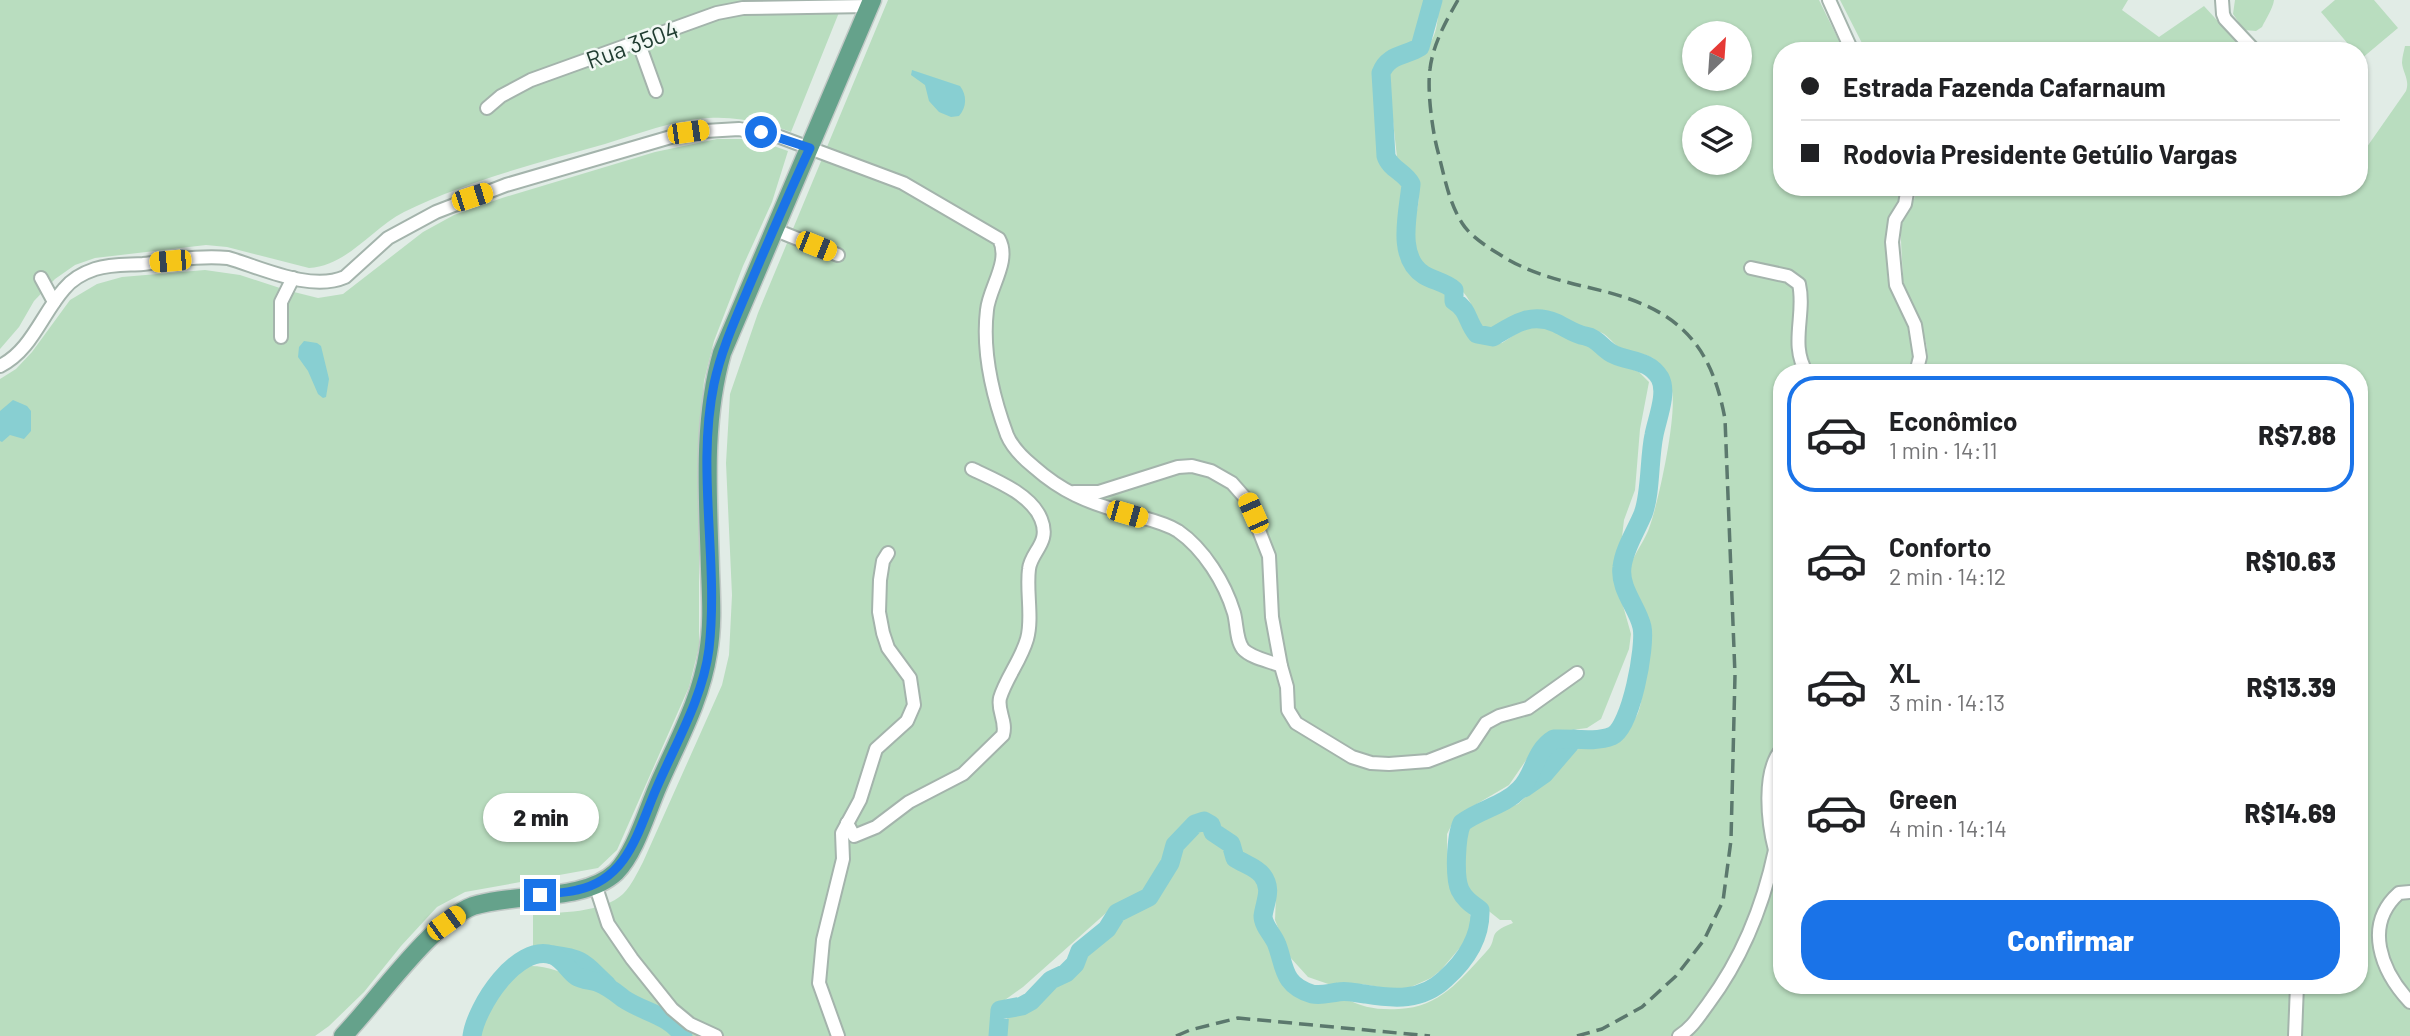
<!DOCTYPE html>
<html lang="pt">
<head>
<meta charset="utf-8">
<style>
  :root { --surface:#fff; --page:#f6f6f6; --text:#202124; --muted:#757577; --line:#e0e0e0; --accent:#1a73e8 }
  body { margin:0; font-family:Barlow,sans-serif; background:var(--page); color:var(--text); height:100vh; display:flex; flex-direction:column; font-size:26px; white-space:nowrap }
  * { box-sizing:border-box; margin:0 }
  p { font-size:23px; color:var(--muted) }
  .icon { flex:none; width:38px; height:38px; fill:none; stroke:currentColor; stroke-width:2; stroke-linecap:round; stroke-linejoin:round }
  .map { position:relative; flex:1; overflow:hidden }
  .sheet { position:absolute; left:1773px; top:364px; width:595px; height:630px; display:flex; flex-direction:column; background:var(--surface); border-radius:28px; box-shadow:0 2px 5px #0004 }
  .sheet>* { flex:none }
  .guide { position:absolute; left:1773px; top:42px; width:595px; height:154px; border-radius:28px; box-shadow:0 2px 5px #0004; display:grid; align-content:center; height:154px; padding:0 28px; background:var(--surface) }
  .needle { width:46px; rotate:25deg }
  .controls { position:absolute; left:1682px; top:21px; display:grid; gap:14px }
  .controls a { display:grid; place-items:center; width:70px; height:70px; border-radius:50%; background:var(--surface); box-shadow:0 2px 5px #0004; font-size:35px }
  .end { position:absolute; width:32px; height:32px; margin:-16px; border:9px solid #1a73e8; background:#fff; box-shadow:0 0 0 4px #fff }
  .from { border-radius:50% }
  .bubble { position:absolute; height:49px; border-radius:24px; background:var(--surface); box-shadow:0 2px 5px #0004; font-size:23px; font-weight:800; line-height:49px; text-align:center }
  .car { position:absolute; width:21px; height:42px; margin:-21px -10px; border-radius:9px; box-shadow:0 0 5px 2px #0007; background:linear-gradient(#f5c518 24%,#345 0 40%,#f5c518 0 76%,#345 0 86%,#f5c518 0) }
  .guide b { display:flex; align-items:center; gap:24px; height:66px; font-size:26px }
  .guide b+b { border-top:2px solid var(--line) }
  .guide i { width:18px; height:18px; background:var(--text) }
  ul { padding:12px 0 0; list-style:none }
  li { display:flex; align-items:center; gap:21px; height:116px; margin:0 14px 10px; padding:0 14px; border:4px solid transparent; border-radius:28px }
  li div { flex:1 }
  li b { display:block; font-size:26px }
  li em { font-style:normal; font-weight:800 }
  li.active { border-color:var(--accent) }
  li>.icon { width:63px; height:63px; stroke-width:1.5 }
  .cta { display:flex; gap:14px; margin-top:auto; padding:14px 28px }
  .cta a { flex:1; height:80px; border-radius:28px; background:var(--accent); color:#fff; font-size:28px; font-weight:800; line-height:80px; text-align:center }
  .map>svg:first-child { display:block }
  .green { fill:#b9ddbf; fill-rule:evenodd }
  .water { fill:#88cfd2 }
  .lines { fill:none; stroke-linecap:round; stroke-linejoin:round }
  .river { stroke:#88cfd2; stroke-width:19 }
  .minor-casing { stroke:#a4b4ac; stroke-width:16 }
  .primary-casing { stroke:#c1c9c6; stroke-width:21 }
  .minor { stroke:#fff; stroke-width:12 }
  .primary { stroke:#65a28b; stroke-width:18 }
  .rail { stroke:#5b786d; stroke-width:3.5; stroke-dasharray:14 7; stroke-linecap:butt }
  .route { stroke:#1a73e8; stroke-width:9 }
  .labels { text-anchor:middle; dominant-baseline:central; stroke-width:5; stroke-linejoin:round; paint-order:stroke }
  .street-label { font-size:24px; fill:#213d32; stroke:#f1f8f4 }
</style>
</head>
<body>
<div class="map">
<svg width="2410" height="1036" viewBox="0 0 2410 1036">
  <rect width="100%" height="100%" fill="#e1ece6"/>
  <g class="green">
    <path d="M0,0H844L791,132C765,123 737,116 708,118C673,120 638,134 605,144C537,163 467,181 404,212C371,229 347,266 309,268L227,247L206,245L95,258L75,265L55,279L34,301L19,327L0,349Z"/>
    <path d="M888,0H1427L1418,40C1405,49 1391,52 1381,64C1370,77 1380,138 1383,157L1385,163L1406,183L1400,223L1403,257L1423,281L1447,293L1451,302L1458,309L1467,335L1473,340L1493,344L1502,343L1528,326L1541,325L1585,343L1613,362L1639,372L1649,382L1640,429L1635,490L1624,520L1622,537L1615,560L1616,581L1631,634L1629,649L1601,719L1587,728L1549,733L1533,750L1509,785L1458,815L1452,824L1447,834V848L1451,889L1469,912L1472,921V929L1469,937L1441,970L1431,978L1402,991L1362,984L1334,986L1308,977L1289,956L1275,920L1276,896L1268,876L1243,854L1233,836L1211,818L1199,815L1193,816L1170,840L1156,873L1144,891L1106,913L1023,987L998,1005L992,1018V1036H688C673,1015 653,1009 632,995C611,981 596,959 571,951C560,947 545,948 533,947V913C558,913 603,913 623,894C632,885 637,873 643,862L722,685L729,655L732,595L726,463L730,394L758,313Z"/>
    <path d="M1439,0H1819L1844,51H1782V187H1902C1900,217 1882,257 1889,285C1892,296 1900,305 1905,315C1912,330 1920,358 1910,373H1782V985H2359V373H1924C1937,337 1908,313 1903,280C1903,273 1900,232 1901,227C1905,212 1916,203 1917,187H2359V150L2362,154L2406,91C2410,80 2403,73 2402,63C2402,57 2404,51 2405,46H2410V1036H1002L1005,1021L1009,1016L1033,1004L1043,996L1053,983L1073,972L1091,947L1117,921L1136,909L1153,903L1174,864L1178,846L1200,827L1206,828L1212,837L1227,843C1230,872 1244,864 1260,879L1263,894L1259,919L1276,948V962L1280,974L1295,990L1325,1003L1343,997C1363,1008 1377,1010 1399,1009C1440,1007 1460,980 1486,952C1500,938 1484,934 1513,923L1511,920H1500L1470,896L1467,891L1461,872L1463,829L1476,818L1518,804L1576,750C1585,746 1592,746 1602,746C1621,746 1630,729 1638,713C1644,699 1649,638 1645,623C1641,607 1625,592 1628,574C1630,560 1642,545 1648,531C1658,506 1677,417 1672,391C1671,381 1664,371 1658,363C1648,351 1637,356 1625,351C1616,347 1611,339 1604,334C1598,330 1591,331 1584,328C1566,322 1554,313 1534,313C1513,313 1501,335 1480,325C1471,311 1475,303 1459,288C1446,276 1425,273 1416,256C1402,231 1422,214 1418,193C1417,187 1415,178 1411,173C1406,167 1400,165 1397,157L1388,76C1391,54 1409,62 1422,52C1438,40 1438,18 1439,0ZM1694,33H1740V79H1694ZM1694,117H1740V163H1694Z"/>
    <path d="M1840,0H2128L2122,10L2159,37L2204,6L2245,51H1866Z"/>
    <path d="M2235,0H2274C2273,8 2266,19 2262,27L2256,31L2244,30L2233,14Z"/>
    <path d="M2335,0H2374L2398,28L2361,59L2359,51H2354L2321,12Z"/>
    <path d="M717,139H753L788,151L772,202L743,266L714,341L704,381L699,442V647L689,687L617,850L598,868L465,892L437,907L401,946L364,992L329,1026L315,1036H0V379L16,369L32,352L70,300L97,284L122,277L205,270L240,275L286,290L318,298L343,294L423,232L454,215L502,198L655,152Z"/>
    <path d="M527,966C563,964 601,994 632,1010C647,1018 661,1022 672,1036H477C485,1011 502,978 527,966Z"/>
  </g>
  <g class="water">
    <path d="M912,70L960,86C967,95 967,107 959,116L951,117L939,112L929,101L925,85L911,75Z"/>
    <path d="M304,341L317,343L321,346L329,379L326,397L323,398L318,394L308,371L298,357L299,347Z"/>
    <path d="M13,400L27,406L31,411V431L24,439L10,435L2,442L0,441V411Z"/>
  </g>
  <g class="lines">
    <g class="river">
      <path d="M1524,788L1544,774L1574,739"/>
      <path d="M553,955C586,959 585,965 607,985"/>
      <path d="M472,1036C476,1007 517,943 552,955C562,958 568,970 576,976C582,980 590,980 597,982C608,986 615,992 624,999C643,1012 670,1015 683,1036"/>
      <path d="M998,1036L1000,1010L1022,1006L1031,1001L1051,980L1066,973L1075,964L1080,951L1107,929L1117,913L1149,897L1170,863L1175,845L1195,824L1204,821L1211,825L1213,832L1231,844L1235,858C1244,864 1256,867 1262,875C1273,889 1265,901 1263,916C1263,926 1274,936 1277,945C1285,966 1282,985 1312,994C1322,996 1329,993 1338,992C1347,990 1356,993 1365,994C1394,999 1422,1001 1445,979C1465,961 1481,939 1480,910C1472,904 1465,900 1460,890C1454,877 1456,836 1462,823C1480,809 1504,806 1520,789C1535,774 1534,751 1554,739C1572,738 1594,743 1612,736C1631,728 1646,646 1642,627C1638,608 1619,589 1622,567C1624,549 1636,531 1643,514C1651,493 1649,458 1654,435C1657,419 1668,393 1660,378C1649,360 1632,362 1615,355C1602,350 1599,338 1585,336C1574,334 1565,327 1556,323C1531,312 1514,324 1493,337L1477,334C1466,321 1470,311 1454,301V290C1445,282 1434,281 1424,275C1395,257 1409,210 1411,184C1405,172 1390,169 1386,156L1381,73C1388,54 1406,56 1420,47L1433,0"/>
    </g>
    <g class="minor-casing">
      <g id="minor">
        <path d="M1829,0L1852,51"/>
        <path d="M2222,0L2223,14L2225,19L2255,51"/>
        <path d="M638,41L656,91"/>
        <path d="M487,108L501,96L531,80L717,13L743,8L869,6"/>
        <path d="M1908,187L1905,204L1895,220L1892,242L1896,285L1915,325L1920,357L1916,373"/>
        <path d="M773,229L838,255"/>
        <path d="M1751,268L1788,276L1799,284C1806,314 1789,345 1807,373"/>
        <path d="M41,278L54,302"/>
        <path d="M281,337V302L293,278"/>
        <path d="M0,366C31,351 42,314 64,289C72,279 83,273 95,269C111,264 126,265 143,264C171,261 199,255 228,258C262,268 311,292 345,277L388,238L436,212L506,185L688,132L739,129L780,137L903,183L999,239C1011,261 989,288 987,310C982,351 993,397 1007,435C1012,447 1024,459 1034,467C1061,491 1088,503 1123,512C1141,518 1162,521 1178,531C1204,549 1225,583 1234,613C1237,624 1236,640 1243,649C1251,658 1270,661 1281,666L1287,687L1288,710L1296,723L1352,757L1371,763L1389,764L1428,761L1472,744L1486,723L1499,716L1528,708L1577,673"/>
        <path d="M1074,492H1099L1178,467L1192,466L1211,471L1232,483L1247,500L1269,556L1272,617L1281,666"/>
        <path d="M847,823L854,836L876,827L909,802L963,774L1003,735C1007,721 997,711 1000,698C1006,678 1021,660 1027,639C1033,618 1026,591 1029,569C1031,551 1051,543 1041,519C1031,494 995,480 972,469"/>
        <path d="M1780,853L1775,850C1768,823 1762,771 1782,749"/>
        <path d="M595,884L608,924L632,959L672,1009L690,1024L716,1036"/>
        <path d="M2410,892L2399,893C2363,925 2381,971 2410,1002"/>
        <path d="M838,1036L819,983L823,940L843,859L842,833L860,800L876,749L907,721L914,705L910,678L888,648L883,633L879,612L880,580L883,561L888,553"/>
        <path d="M1679,1036C1692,1028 1699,1016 1708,1004C1743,957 1763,907 1775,850"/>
        <path d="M2295,1036L2297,985"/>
      </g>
    </g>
    <g class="primary-casing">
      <path id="primary" d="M343,1036C376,1002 432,921 473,906C515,892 583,903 616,872C635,853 647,811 658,786C676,744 701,700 708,653C713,625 711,597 710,569C708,496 702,423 722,353L872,0"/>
    </g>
    <use href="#minor" class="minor"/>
    <use href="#primary" class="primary"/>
    <g class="rail">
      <path d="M1458,0C1446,21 1433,44 1430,69C1427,89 1432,128 1437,148C1444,174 1448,201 1462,223C1470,236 1486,246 1499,254C1531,275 1566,282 1603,291C1678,310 1711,343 1725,419L1735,675L1731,840L1723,901L1704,940L1676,976L1642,1007L1602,1029L1577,1036"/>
      <path d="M1176,1036L1190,1030L1238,1018L1430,1036"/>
    </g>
  </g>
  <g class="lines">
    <path class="route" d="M540,895C552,893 565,893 577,890C629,879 638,830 657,787C676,743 703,697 709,649C719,561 696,471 714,384C721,351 735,320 748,289C768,242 788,195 810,148L761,132"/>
  </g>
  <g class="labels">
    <g class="street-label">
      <text transform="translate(632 44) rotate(-20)">Rua 3504</text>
    </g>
  </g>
</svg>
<div class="controls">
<a><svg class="needle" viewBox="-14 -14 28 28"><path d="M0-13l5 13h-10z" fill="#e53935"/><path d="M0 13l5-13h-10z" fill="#757577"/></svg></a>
<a><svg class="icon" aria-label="layers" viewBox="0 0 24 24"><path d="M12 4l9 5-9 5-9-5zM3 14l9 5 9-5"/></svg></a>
</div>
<i class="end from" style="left:761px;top:132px"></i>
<i class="end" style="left:540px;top:895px"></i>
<div class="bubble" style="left:483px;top:793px;width:116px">2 min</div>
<i class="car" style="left:688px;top:132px;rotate:82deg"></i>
<i class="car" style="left:472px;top:197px;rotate:72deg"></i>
<i class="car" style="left:816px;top:246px;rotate:112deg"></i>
<i class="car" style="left:170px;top:261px;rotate:265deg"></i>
<i class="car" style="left:1253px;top:513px;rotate:336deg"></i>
<i class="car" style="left:1127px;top:514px;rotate:106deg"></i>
<i class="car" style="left:446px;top:923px;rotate:54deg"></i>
<div class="guide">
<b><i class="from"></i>Estrada Fazenda Cafarnaum</b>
<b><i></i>Rodovia Presidente Getúlio Vargas</b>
</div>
<section class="sheet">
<ul>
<li class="active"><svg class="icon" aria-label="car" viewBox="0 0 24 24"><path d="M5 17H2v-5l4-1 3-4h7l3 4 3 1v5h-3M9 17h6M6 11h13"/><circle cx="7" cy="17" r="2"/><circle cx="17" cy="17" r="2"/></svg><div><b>Econômico</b><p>1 min · 14:11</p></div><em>R$7.88</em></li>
<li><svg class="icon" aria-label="car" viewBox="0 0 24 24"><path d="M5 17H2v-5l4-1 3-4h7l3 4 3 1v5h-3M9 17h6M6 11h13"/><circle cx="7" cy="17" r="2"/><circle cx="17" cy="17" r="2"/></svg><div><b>Conforto</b><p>2 min · 14:12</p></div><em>R$10.63</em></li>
<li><svg class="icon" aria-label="car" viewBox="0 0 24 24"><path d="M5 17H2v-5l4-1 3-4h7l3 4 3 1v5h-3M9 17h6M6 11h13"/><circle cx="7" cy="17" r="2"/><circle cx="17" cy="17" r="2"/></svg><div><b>XL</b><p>3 min · 14:13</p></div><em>R$13.39</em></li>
<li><svg class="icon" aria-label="car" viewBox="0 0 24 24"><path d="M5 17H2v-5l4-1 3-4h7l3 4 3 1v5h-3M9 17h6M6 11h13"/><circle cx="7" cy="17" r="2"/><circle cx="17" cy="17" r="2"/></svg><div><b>Green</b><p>4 min · 14:14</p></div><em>R$14.69</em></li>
</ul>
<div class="cta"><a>Confirmar</a></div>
</section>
</div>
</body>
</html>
